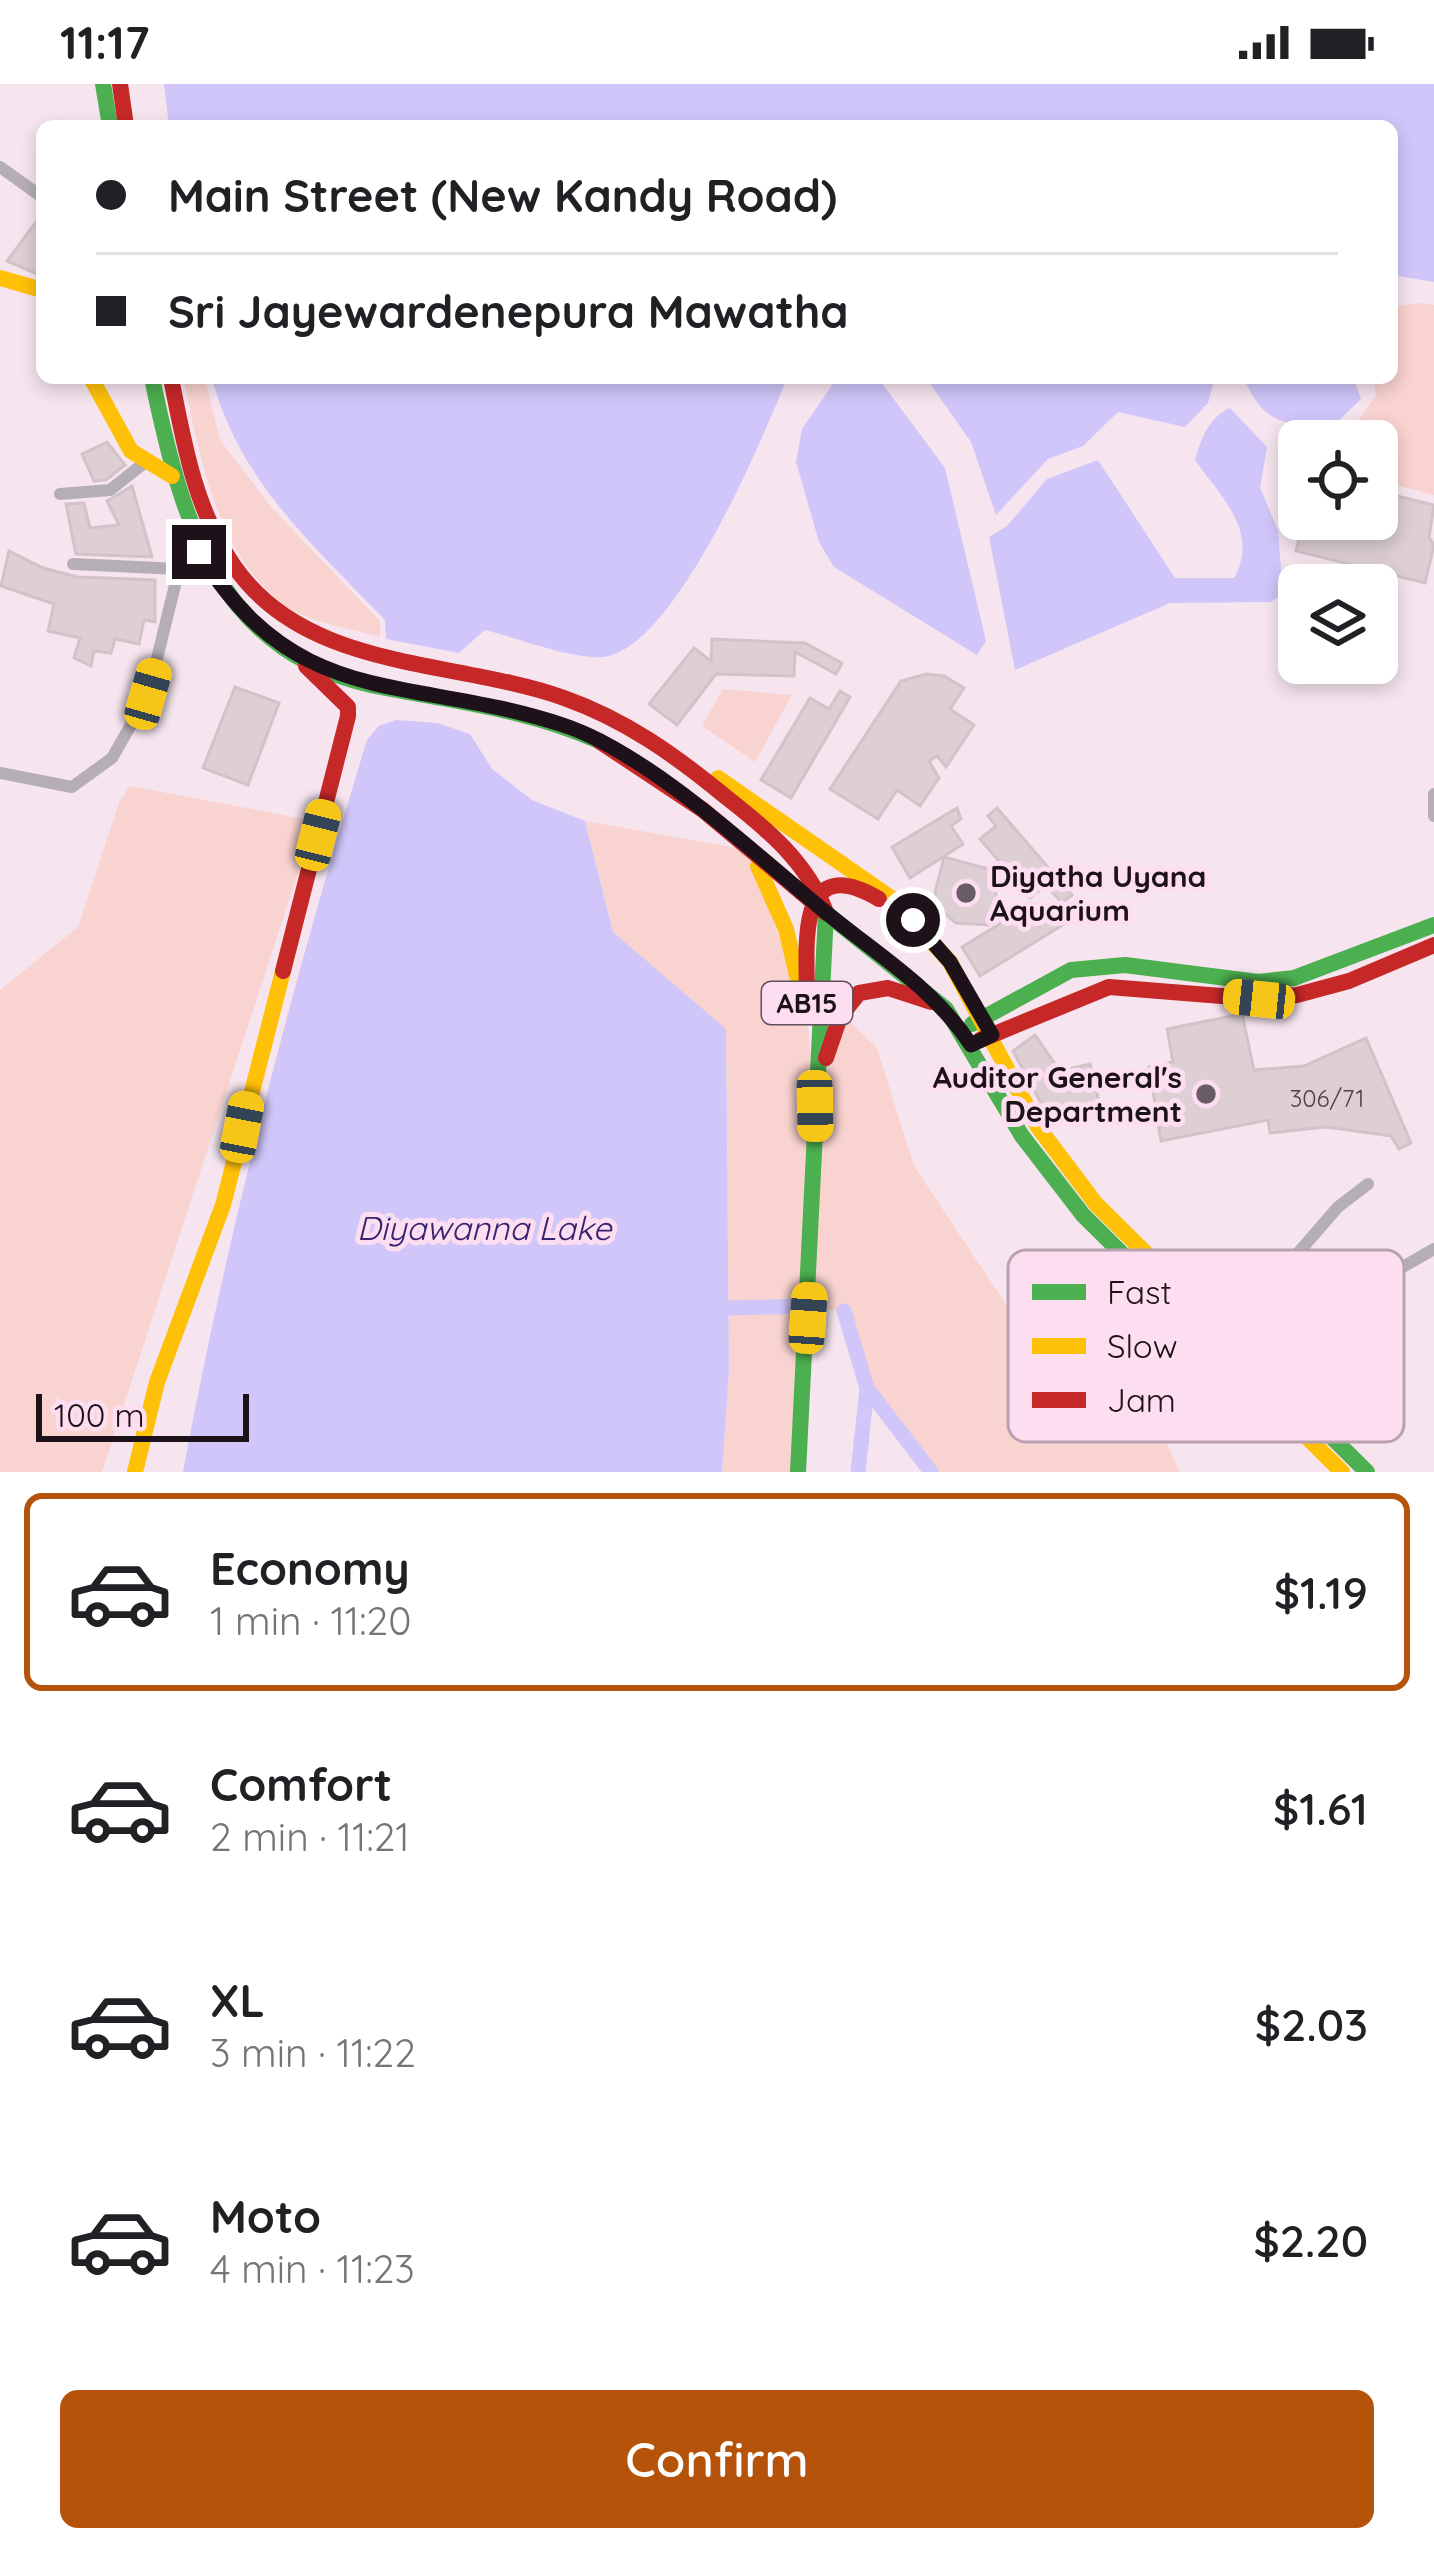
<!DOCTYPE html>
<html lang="en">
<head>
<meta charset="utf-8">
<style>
  :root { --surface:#fff; --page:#f2f2f2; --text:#202124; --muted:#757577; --line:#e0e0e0; --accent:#b45309 }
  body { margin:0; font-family:Quicksand,sans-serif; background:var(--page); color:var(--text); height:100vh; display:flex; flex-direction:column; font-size:45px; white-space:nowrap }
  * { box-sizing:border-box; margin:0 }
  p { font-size:39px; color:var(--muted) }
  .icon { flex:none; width:66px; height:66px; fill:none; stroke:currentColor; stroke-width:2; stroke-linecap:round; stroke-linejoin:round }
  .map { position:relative; height:1388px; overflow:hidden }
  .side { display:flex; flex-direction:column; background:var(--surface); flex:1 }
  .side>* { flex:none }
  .top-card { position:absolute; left:36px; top:36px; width:1362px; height:264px; border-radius:18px; box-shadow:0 6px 18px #0003; display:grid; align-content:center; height:264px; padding:0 60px; background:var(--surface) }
  .controls { position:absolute; left:1278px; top:336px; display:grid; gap:24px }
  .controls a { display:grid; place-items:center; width:120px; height:120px; border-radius:18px; background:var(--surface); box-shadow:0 6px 18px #0003; font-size:60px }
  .scale { position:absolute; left:36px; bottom:30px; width:213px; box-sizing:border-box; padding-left:12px; border:6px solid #1d1219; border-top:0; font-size:33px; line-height:42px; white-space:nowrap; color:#1d1219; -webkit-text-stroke:9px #fddef0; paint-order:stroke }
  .end { position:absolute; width:54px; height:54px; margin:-27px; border:15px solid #1d1219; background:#fff; box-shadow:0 0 0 6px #fff }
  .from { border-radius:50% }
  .car { position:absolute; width:36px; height:72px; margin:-36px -18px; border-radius:15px; box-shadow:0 0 9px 3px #0007; background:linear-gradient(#f5c518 24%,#345 0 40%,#f5c518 0 76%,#345 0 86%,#f5c518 0) }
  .top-card b { display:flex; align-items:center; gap:42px; height:114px; font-size:45px }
  .top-card b+b { border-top:3px solid var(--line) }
  .top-card i { width:30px; height:30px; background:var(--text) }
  ul { padding:21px 0 0; list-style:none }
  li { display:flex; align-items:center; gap:36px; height:198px; margin:0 24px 18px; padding:0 36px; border:6px solid transparent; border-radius:18px }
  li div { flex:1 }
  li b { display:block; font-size:45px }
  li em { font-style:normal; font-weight:600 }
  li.active { border-color:var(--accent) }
  li>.icon { width:108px; height:108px; stroke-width:1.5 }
  .cta { display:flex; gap:24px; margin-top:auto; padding:24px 60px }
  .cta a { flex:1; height:138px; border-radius:18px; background:var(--accent); color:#fff; font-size:48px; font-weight:600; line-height:138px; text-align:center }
  .status { display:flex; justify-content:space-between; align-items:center; height:84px; padding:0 60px; background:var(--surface); direction:ltr }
  .status svg { height:33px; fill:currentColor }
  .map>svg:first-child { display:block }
  .green { fill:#f9d3cf }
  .water { fill:#d0c6fa }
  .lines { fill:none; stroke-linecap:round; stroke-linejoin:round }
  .canal { stroke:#d0c6fa; stroke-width:15 }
  .building { fill:#ddcfd4; stroke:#d2c3c8; stroke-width:3 }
  .street { stroke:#b5aeb7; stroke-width:12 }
  .fast { stroke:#4caf50; stroke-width:16 }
  .slow { stroke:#ffc107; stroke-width:16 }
  .jam { stroke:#c62828; stroke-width:16 }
  .route { stroke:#1d1219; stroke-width:15 }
  .poi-dot { fill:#695c64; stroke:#fddef0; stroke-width:4.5 }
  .labels { text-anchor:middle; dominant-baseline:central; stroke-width:10; stroke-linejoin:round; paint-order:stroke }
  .number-label { font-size:24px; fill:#4e4249 }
  .shield { fill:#fddef0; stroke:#604f5a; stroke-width:3 }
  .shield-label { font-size:27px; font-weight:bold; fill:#1d1219 }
  .poi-label { font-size:30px; font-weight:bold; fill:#1d1219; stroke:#fddef0; text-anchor:start }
  .water-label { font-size:33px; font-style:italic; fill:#362371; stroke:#fddef0 }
  .key { fill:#fddef0; stroke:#baa1b0; stroke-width:3 }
  .key-label { font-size:33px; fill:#1d1219 }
</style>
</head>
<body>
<div class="status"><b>11:17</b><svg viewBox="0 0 49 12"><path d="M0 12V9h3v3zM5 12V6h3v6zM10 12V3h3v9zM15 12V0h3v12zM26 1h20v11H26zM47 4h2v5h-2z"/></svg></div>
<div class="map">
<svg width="1434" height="1388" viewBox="0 0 1434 1388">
  <rect width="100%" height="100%" fill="#f6e5ef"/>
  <g class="green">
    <path d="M1417,219L1434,221V411L1377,396V357H1344L1376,312L1373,294H1392V223Z"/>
    <path d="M183,294H205L220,356L271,423L380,537V553C354,545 315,540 291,525C216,476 201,374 183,294Z"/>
    <path d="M723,605L792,611L755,678L702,642Z"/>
    <path d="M130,702L315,737L102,1388H0V906L78,843L120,716Z"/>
    <path d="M585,737L749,766L807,933L815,1016L840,928L877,964L914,1082L1011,1228L1051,1258L1093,1271L1144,1311L1180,1388H931L867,1304L844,1228L809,1222L798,1388H722L729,1286L726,946L613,848Z"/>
  </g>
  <g class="water">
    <path d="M164,0H1434V198L1392,191V42H169Z"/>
    <path d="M212,294H787C762,357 674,566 603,573C575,576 514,553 485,546L459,569L386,555L385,536C313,461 239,397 212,294Z"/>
    <path d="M837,294H878L945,384L986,557L977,571L834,483L819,458L796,378L802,345Z"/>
    <path d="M926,294H1213L1214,296L1208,319L1185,343L1118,328L1083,362L1048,375L996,431L971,358Z"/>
    <path d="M1244,294H1353L1361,315L1329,346C1283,338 1263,341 1244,294Z"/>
    <path d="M1230,324L1267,363L1260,404L1278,446L1283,510L1271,518L1170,519L1015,586L989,453L1007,442L1047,395L1098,376L1175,494H1234C1260,448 1221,413 1195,376C1201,355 1209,333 1230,324Z"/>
    <path d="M396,636L438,639L470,650L492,685L532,716L585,737L613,848L726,945L729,1286L722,1388H183C229,1140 293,897 367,656L379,642Z"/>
  </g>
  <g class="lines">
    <g class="canal">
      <path d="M729,1224L807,1222"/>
      <path d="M844,1227L867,1304L931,1388"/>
      <path d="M858,1388L867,1304"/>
    </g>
  </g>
  <g class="building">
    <path d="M42,130V192L7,177Z"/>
    <path d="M107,358L125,381L106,396L94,397L82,370Z"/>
    <path d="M132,402L152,473L76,470L66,420L84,419L90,444L119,441L107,417Z"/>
    <path d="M1397,412L1434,421L1429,453L1434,461L1425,499L1296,467L1304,435H1355L1391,444Z"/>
    <path d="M9,467L43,484L78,493L155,496V538L144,536L139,560L115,555L111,569L94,567L91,582L74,574L80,554L48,547L54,520L1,502Z"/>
    <path d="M712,555L805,559L842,579L836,590L795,568L794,592L716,590L677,641L649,620L694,564L711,577Z"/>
    <path d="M1292,579H1361L1357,598L1291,584Z"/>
    <path d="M926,590L944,592L964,604L950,625L974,641L946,683L937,672L929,677L939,694L920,722L897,706L878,735L830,705L901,597Z"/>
    <path d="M235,603L279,619L248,701L203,684Z"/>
    <path d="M840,607L850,613L791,714L761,696L810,614L829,625Z"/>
    <path d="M957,724L961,735L951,742L963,760L910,794L892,763Z"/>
    <path d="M997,724L1072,811L1062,819L1046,801L1030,814L980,755L996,742L988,732Z"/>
    <path d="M944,773L995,787L996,816L988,841L956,839L939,825L935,809Z"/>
    <path d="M1027,823L1039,842L1060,829L1066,839L980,892L962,863Z"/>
    <path d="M1242,930L1254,986L1304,982L1366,954L1411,1059L1399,1065L1391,1052L1326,1043L1270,1049L1268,1036L1161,1057L1149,983L1173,978L1167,945Z"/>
    <path d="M1035,951L1060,987L1090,980L1100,1022L1049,1034L1013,967Z"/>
  </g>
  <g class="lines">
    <g class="street">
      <path d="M0,83L42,113"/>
      <path d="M60,410L110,406L143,380"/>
      <path d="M73,480L179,485"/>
      <path d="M0,689L72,703L112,674L148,611L179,485L199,468"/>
      <path d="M1434,710V732"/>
      <path d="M1238,1238L1338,1123L1368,1100"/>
      <path d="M1223,1243L1238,1238L1272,1251L1286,1250L1434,1165"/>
    </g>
    <g class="fast">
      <path d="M103,0L110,42"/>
      <path d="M152,294C183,442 218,573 386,604C460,618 530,626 599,657"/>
      <path d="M826,829L946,925L1022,1052L1083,1131L1219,1266"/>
      <path d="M972,940L1071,886L1125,881L1258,898L1294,894L1434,841"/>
      <path d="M1181,1204L1367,1388"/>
      <path d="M798,1388L826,829"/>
    </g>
    <g class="slow">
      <path d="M0,194L42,206"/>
      <path d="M91,294L131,367L172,392"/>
      <path d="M718,694L894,816L950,878L1038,1043L1096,1120L1181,1204"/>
      <path d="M758,782L786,845L807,933"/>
      <path d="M1219,1266L1342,1388"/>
      <path d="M135,1388L157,1298L223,1121L283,887"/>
    </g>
    <g class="jam">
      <path d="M120,0L126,42"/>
      <path d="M171,294C184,360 195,426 234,482C307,588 455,575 564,614C626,636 675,671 726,713C767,745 807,778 826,828"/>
      <path d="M599,657L703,726L826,829"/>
      <path d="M283,887L348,632V623L306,582"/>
      <path d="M807,909C806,853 799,768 879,815"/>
      <path d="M980,956L1109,903L1259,915L1297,911L1349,897L1434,861"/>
      <path d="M826,974L840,933L859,909L888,904L931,918"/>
    </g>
  </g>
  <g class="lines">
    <path class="route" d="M199,468C297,629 409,590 563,641C648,669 753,768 823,826C876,870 933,903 971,961L992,951L950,878L913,836"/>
  </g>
  <g class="poi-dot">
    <circle cx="966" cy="809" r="12"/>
    <circle cx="1206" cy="1010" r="12"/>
  </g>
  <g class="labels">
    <g class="number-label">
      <text x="1327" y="1014">306/71</text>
    </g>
    <rect class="shield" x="762" y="898" width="90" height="42" rx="9"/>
    <g class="shield-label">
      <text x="807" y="919">AB15</text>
    </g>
    <g class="poi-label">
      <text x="990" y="792">Diyatha Uyana<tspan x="990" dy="34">Aquarium</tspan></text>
      <text x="1182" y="993" text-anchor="end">Auditor General's<tspan x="1182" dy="34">Department</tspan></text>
    </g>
    <g class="water-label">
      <text x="484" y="1143">Diyawanna Lake</text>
    </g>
  </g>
  <rect x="1008" y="1166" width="396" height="192" rx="18" class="key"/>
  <rect x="1032" y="1200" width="54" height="16" fill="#4caf50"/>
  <rect x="1032" y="1254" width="54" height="16" fill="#ffc107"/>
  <rect x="1032" y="1308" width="54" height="16" fill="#c62828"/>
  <g class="key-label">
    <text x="1107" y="1220">Fast</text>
    <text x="1107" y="1274">Slow</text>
    <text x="1107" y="1328">Jam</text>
  </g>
</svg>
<div class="controls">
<a><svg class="icon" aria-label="locate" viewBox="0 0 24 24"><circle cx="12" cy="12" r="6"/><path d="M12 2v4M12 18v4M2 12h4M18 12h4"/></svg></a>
<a><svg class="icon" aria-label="layers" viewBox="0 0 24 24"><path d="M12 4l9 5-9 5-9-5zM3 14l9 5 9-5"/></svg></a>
</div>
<div class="scale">100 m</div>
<i class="end from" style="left:913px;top:836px"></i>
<i class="end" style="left:199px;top:468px"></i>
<i class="car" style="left:148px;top:610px;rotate:16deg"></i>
<i class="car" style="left:318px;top:751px;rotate:14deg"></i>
<i class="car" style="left:1259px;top:915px;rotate:276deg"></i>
<i class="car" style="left:815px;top:1022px;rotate:179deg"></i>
<i class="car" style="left:242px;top:1043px;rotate:11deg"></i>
<i class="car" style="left:808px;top:1234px;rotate:4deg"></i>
<div class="top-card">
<b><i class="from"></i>Main Street (New Kandy Road)</b>
<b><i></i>Sri Jayewardenepura Mawatha</b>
</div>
</div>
<section class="side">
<ul>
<li class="active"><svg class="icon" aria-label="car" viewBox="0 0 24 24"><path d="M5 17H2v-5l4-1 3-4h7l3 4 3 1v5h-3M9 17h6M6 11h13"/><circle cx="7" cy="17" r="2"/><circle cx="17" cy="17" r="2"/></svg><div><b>Economy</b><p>1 min · 11:20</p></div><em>$1.19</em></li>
<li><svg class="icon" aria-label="car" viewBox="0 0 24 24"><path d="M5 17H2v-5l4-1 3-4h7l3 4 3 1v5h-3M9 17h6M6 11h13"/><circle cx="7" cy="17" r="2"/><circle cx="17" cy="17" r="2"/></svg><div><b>Comfort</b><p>2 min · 11:21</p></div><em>$1.61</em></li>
<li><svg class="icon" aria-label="car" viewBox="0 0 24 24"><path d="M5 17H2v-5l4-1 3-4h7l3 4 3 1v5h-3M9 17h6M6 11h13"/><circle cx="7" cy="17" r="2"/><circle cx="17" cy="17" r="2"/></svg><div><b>XL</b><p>3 min · 11:22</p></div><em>$2.03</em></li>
<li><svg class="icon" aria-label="car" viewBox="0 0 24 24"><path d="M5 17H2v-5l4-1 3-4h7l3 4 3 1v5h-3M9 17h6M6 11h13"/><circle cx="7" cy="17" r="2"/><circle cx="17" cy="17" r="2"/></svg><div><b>Moto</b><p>4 min · 11:23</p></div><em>$2.20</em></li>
</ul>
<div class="cta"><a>Confirm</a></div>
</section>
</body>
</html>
